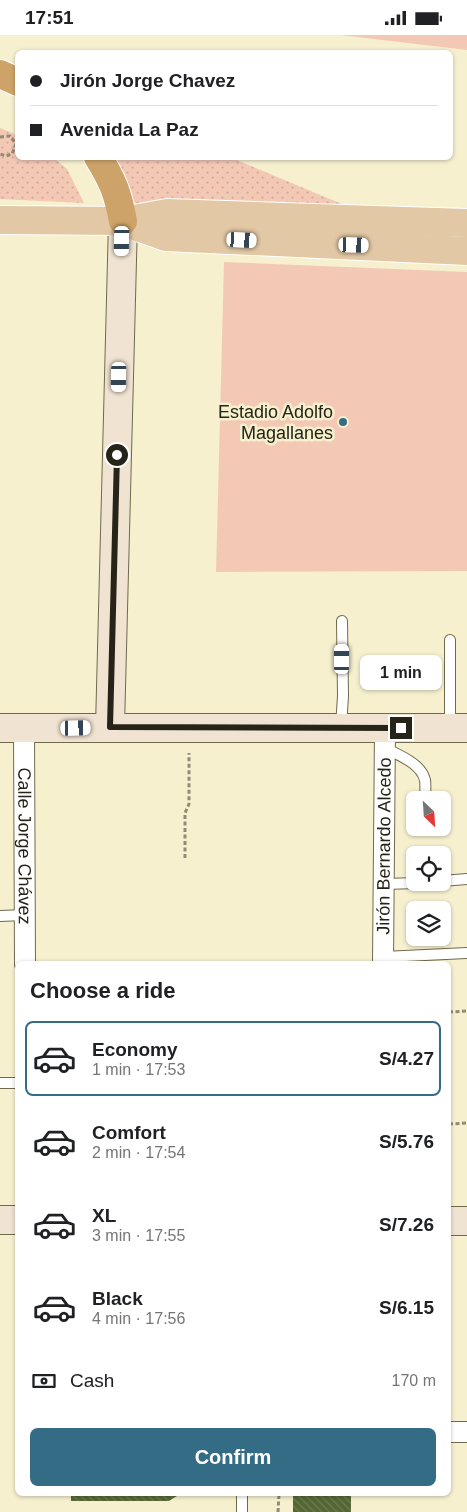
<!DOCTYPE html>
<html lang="en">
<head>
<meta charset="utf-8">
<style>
  :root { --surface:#fff; --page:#f6f6f6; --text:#202124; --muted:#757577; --line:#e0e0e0; --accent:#346c86 }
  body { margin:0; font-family:Helvetica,sans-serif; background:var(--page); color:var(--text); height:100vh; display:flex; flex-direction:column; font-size:19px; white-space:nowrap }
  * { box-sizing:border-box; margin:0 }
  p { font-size:16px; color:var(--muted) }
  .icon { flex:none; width:28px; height:28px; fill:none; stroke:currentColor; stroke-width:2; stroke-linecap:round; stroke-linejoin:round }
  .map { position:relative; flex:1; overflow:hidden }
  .details { position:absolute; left:15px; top:926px; width:436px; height:535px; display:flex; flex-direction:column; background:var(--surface); border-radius:8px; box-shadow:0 1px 4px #0004 }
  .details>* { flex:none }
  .banner { position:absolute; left:15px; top:15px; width:438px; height:110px; border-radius:8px; box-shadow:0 1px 4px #0004; display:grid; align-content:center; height:110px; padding:0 15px; background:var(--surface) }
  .needle { width:32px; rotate:155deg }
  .fabs { position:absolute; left:406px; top:756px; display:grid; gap:10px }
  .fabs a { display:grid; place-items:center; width:45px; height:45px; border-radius:8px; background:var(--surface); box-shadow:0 1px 4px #0004; font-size:25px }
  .end { position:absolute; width:22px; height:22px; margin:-11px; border:6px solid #262418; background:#fff; box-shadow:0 0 0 2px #fff }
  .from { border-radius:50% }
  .bubble { position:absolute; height:35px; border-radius:8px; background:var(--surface); box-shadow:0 1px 4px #0004; font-size:16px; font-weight:700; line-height:35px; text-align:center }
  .car { position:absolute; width:15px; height:30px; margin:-15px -8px; border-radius:6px; box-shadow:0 0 4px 1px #0007; background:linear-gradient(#fff 24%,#345 0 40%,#fff 0 76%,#345 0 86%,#fff 0) }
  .banner b { display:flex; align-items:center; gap:18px; height:48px; font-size:19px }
  .banner b+b { border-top:1px solid var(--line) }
  .banner i { width:12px; height:12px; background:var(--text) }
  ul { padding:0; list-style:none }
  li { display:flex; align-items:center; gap:15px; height:75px; margin:0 10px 8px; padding:0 5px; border:2px solid transparent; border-radius:8px }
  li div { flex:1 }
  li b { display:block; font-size:19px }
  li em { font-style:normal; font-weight:700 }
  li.current { border-color:var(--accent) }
  li>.icon { width:45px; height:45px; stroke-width:1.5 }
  h2 { padding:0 15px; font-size:22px; line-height:60px }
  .pay { display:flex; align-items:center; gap:12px; height:55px; padding:0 15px; font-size:19px }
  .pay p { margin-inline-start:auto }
  .primary-button { display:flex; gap:10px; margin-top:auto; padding:10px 15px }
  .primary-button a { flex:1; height:58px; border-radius:8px; background:var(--accent); color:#fff; font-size:20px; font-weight:700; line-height:58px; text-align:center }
  .status { display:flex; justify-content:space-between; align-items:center; height:35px; padding:0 25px; background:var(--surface); direction:ltr }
  .status svg { height:14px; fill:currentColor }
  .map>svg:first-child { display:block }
  .grass { fill:#f3c9b6 }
  .park { fill:url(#park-dots) }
  .building { fill:url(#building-back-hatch) }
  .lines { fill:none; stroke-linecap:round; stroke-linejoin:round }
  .lane-casing { stroke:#706a4d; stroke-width:12 }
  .street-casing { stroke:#706a4d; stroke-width:22 }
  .secondary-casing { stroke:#706a4d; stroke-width:30 }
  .primary-casing { stroke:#fff; stroke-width:30 }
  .highway-casing { stroke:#fff; stroke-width:30 }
  .path { stroke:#908c75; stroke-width:3; stroke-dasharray:4 2.5; stroke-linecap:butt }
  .lane { stroke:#fff; stroke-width:10 }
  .street { stroke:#fff; stroke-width:20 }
  .secondary { stroke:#f0e3d2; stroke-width:28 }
  .primary { stroke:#e2c8a5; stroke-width:28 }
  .highway { stroke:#cea369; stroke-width:28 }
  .route { stroke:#262418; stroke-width:6 }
  .poi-dot { fill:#346c86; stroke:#f6f0cf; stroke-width:2 }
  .labels { text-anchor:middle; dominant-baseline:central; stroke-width:5; stroke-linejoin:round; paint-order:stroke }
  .poi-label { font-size:18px; fill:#262418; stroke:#f6f0cf; text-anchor:end }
  .street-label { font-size:18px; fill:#262418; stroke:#f6f0cf }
</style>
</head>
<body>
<div class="status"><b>17:51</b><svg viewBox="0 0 49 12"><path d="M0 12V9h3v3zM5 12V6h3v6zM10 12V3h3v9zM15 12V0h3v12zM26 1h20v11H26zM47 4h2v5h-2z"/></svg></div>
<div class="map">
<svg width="467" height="1477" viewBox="0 0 467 1477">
  <defs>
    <pattern id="park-dots" width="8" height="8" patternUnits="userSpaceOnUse" patternTransform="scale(1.25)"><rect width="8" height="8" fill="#f3c9b6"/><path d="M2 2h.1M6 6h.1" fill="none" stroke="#d0ac9c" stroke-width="1.8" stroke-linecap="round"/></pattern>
    <pattern id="building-back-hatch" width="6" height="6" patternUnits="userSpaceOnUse" patternTransform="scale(1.25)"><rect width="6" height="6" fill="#546732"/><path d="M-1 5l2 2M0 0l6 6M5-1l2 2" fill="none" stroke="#6e7c54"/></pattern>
  </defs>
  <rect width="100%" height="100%" fill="#f6f0cf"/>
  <g class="grass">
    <path d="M340,0H467V15Z"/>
    <path d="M224,227L467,237V536L216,537Z"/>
  </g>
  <g class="park">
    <path d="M0,93L17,100L18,122L54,123L67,134L84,168L0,164Z"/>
    <path d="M115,123H232L368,180L134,175L124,139Z"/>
  </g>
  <g class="building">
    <path d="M71,1459H180L169,1466H71Z"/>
    <rect x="293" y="1459" width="58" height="18"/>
  </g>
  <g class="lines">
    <g class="lane-casing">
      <g id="lane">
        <path d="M450,605V691"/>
        <path d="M341,692L343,661L342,586"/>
        <path d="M385,713C398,720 421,728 425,745C426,751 425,759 425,765"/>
        <path d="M425,793V792"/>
        <path d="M442,846L467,844"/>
        <path d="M384,849L418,848"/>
        <path d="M0,881L25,880"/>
        <path d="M383,922L467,918"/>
        <path d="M0,1048H18"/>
        <path d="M242,1459V1477"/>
      </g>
    </g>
    <g class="street-casing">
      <g id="street">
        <path id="s1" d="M24,693L25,929"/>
        <path id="s2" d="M383,929L385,693"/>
        <path d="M449,1397H467"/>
      </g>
    </g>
    <g class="secondary-casing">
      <g id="secondary">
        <path d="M110,692L123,186"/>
        <path d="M0,693H467"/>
        <path d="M0,1185H18"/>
        <path d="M449,1186H467"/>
      </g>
    </g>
    <g class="primary-casing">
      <g id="primary">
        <path d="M0,185L123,186L167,178L467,188"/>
        <path d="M124,187L166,202L467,216"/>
      </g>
    </g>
    <g class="highway-casing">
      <g id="highway">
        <path d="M0,39L18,47"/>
        <path d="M98,122C113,146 118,159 123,186"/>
      </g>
    </g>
    <g class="path">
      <path d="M0,102L10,101L16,109L12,119L6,121L0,119"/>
      <path d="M185,823V778L189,769V718"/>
      <path d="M449,977L467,976"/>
      <path d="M449,1089L467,1088"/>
      <path d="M278,1477L279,1459"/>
    </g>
    <use href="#lane" class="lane"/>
    <use href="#street" class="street"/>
    <use href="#secondary" class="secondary"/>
    <use href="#primary" class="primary"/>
    <use href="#highway" class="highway"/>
  </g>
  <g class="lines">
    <path class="route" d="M117,420L110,692L401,693"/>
  </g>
  <circle class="poi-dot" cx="343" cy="387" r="5"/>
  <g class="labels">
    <g class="poi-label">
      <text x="333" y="377">Estadio Adolfo<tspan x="333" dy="21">Magallanes</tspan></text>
    </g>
    <g class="street-label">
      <text stroke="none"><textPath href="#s1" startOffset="118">Calle Jorge Chávez</textPath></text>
      <text stroke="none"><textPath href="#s2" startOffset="118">Jirón Bernardo Alcedo</textPath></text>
    </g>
  </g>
</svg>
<div class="fabs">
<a><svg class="needle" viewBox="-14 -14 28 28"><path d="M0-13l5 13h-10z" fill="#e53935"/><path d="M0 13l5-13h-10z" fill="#757577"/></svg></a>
<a><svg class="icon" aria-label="locate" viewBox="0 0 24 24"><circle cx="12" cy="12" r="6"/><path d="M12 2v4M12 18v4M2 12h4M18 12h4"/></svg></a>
<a><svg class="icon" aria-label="layers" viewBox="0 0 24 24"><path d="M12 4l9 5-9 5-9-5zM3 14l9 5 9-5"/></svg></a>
</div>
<i class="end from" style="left:117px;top:420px"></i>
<i class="end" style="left:401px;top:693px"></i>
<div class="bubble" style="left:360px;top:620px;width:82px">1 min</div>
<i class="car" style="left:242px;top:205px;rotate:93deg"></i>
<i class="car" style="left:122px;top:206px;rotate:181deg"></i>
<i class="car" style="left:354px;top:210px;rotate:92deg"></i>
<i class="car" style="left:119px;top:342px;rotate:181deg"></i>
<i class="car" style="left:342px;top:624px;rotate:0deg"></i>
<i class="car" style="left:76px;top:693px;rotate:89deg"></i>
<div class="banner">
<b><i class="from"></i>Jirón Jorge Chavez</b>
<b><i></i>Avenida La Paz</b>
</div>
<section class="details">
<h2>Choose a ride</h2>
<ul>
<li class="current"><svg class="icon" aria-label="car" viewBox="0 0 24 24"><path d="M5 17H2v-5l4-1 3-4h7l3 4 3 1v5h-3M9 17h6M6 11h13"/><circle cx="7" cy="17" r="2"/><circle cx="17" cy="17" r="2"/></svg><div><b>Economy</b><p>1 min · 17:53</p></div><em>S/4.27</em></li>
<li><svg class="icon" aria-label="car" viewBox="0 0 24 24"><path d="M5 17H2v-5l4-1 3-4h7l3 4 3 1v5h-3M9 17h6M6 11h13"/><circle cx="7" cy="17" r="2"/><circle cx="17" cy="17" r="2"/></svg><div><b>Comfort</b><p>2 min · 17:54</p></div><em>S/5.76</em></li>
<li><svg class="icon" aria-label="car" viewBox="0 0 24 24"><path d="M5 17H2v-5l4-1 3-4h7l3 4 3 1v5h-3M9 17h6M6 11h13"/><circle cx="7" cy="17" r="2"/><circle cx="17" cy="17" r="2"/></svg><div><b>XL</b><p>3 min · 17:55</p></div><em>S/7.26</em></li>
<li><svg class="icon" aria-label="car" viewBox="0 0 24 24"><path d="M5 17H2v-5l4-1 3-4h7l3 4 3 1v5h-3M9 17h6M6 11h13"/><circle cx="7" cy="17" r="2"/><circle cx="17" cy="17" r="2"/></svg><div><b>Black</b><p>4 min · 17:56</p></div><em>S/6.15</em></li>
</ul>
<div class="pay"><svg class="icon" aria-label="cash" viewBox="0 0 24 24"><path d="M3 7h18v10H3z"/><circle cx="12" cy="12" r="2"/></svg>Cash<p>170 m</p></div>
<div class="primary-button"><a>Confirm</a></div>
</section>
</div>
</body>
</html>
